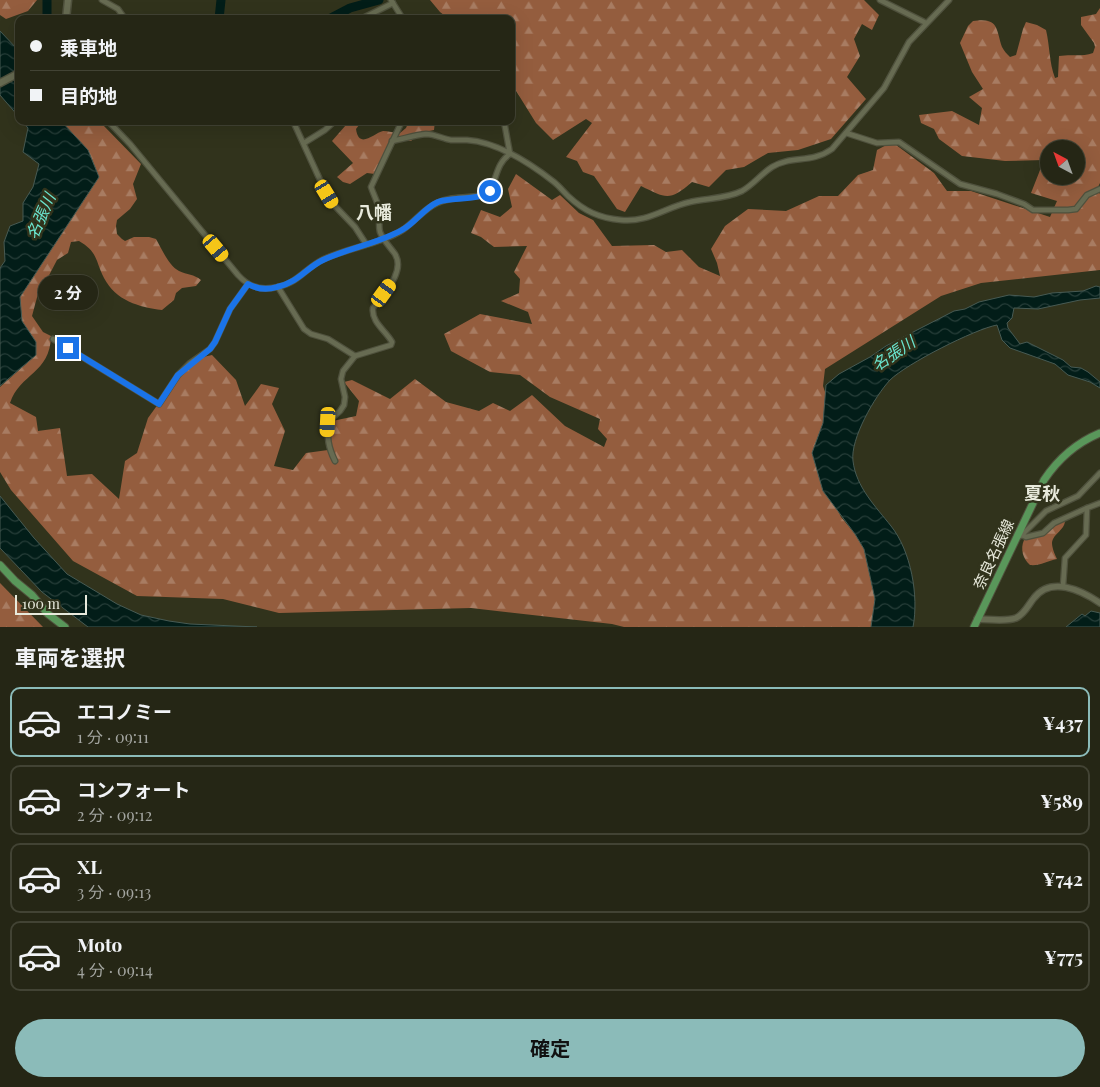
<!DOCTYPE html>
<html lang="ja">
<head>
<meta charset="utf-8">
<style>
  :root { --surface:#252615; --page:#313222; --text:#f1f3f6; --muted:#a3a5a0; --line:#424334; --accent:#8bbbb9 }
  body { margin:0; font-family:"Playfair Display","Noto Sans JP",serif; background:var(--page); color:var(--text); height:100vh; display:flex; flex-direction:column; font-size:19px; white-space:nowrap }
  * { box-sizing:border-box; margin:0 }
  p { font-size:16px; color:var(--muted) }
  .icon { flex:none; width:28px; height:28px; fill:none; stroke:currentColor; stroke-width:2; stroke-linecap:round; stroke-linejoin:round }
  .map { position:relative; height:627px; overflow:hidden }
  .side { display:flex; flex-direction:column; background:var(--surface); flex:1 }
  .side>* { flex:none }
  .banner { position:absolute; left:15px; top:15px; width:500px; height:110px; border-radius:10px; box-shadow:0 5px 20px #0002,0 0 0 1px var(--line); display:grid; align-content:center; height:110px; padding:0 15px; background:var(--surface) }
  .needle { width:32px; rotate:319deg }
  .tools { position:absolute; left:1040px; top:140px; display:grid; gap:10px }
  .tools a { display:grid; place-items:center; width:45px; height:45px; border-radius:50%; background:var(--surface); box-shadow:0 5px 20px #0002,0 0 0 1px var(--line); font-size:25px }
  .scale { position:absolute; left:15px; bottom:12px; width:72px; box-sizing:border-box; padding-left:5px; border:2px solid #e8eadc; border-top:0; font-size:14px; line-height:18px; white-space:nowrap; color:#e8eadc; -webkit-text-stroke:4px #31331c; paint-order:stroke }
  .end { position:absolute; width:22px; height:22px; margin:-11px; border:6px solid #1a73e8; background:#fff; box-shadow:0 0 0 2px #fff }
  .from { border-radius:50% }
  .bubble { position:absolute; height:35px; border-radius:18px; background:var(--surface); box-shadow:0 5px 20px #0002,0 0 0 1px var(--line); font-size:16px; font-weight:700; line-height:35px; text-align:center }
  .car { position:absolute; width:15px; height:30px; margin:-15px -8px; border-radius:6px; box-shadow:0 0 4px 1px #0007; background:linear-gradient(#f5c518 24%,#345 0 40%,#f5c518 0 76%,#345 0 86%,#f5c518 0) }
  .banner b { display:flex; align-items:center; gap:18px; height:48px; font-size:19px }
  .banner b+b { border-top:1px solid var(--line) }
  .banner i { width:12px; height:12px; background:var(--text) }
  ul { padding:0; list-style:none }
  li { display:flex; align-items:center; gap:15px; height:70px; margin:0 10px 8px; padding:0 5px; border:2px solid var(--line); border-radius:10px }
  li div { flex:1 }
  li b { display:block; font-size:19px }
  li em { font-style:normal; font-weight:700 }
  li.selected { border-color:var(--accent) }
  li>.icon { width:45px; height:45px; stroke-width:1.5 }
  h2 { padding:0 15px; font-size:22px; line-height:60px }
  .action { display:flex; gap:10px; margin-top:auto; padding:10px 15px }
  .action a { flex:1; height:58px; border-radius:30px; background:var(--accent); color:#111; font-size:20px; font-weight:700; line-height:58px; text-align:center }
  .map>svg:first-child { display:block }
  .forest { fill:url(#forest-firs); fill-rule:evenodd }
  .water { fill:url(#water-waves); stroke:#475a53 }
  .lines { fill:none; stroke-linecap:round; stroke-linejoin:round }
  .river { stroke:#021d18; stroke-width:9 }
  .minor-casing { stroke:#4f513d; stroke-width:7 }
  .tertiary-casing { stroke:#4f513d; stroke-width:8 }
  .secondary-casing { stroke:#4f513d; stroke-width:9 }
  .primary-casing { stroke:#4f513d; stroke-width:9 }
  .minor { stroke:#676b52; stroke-width:4.5 }
  .tertiary { stroke:#676b52; stroke-width:5.5 }
  .secondary { stroke:#676b52; stroke-width:6 }
  .primary { stroke:#59975a; stroke-width:7 }
  .route { stroke:#1a73e8; stroke-width:6 }
  .labels { text-anchor:middle; dominant-baseline:central; stroke-width:5; stroke-linejoin:round; paint-order:stroke }
  .street-label { font-size:15px; fill:#e8eadc; stroke:#31331c }
  .water-label { font-size:16px; font-style:italic; fill:#6ae5cf; stroke:#31331c }
  .quarter-label { font-size:18px; font-weight:bold; fill:#e8eadc; stroke:#31331c }
</style>
</head>
<body>
<div class="map">
<svg width="1100" height="627" viewBox="0 0 1100 627">
  <defs>
    <pattern id="forest-firs" width="22" height="20" patternUnits="userSpaceOnUse" patternTransform="scale(1.25)"><rect width="22" height="20" fill="#945d3e"/><path d="M5 1l3.5 6h-7zM16 11l3.5 6h-7z" fill="#a87c62"/></pattern>
    <pattern id="water-waves" width="16" height="10" patternUnits="userSpaceOnUse" patternTransform="scale(1.25)"><rect width="16" height="10" fill="#021d18"/><path d="M0 5q4-4 8 0t8 0" fill="none" stroke="#273e39"/></pattern>
  </defs>
  <rect width="100%" height="100%" fill="#31331c"/>
  <g class="forest">
    <path d="M0,0H37L28,11L6,19L0,15Z"/>
    <path d="M430,0H864L879,15L872,30L862,24L854,39L860,56L847,77L866,99L831,139L798,150L768,153L744,167L726,170L709,187L692,182C669,202 666,198 641,186L625,212L617,209L594,176L583,172L577,161L566,157L592,123L586,119L553,140L536,123L513,86L511,80V19H449L440,12Z"/>
    <path d="M1100,8V183L1097,189L1100,194V270L981,283L941,296L825,369L823,386L826,395L823,423L812,453L817,468L841,517L855,534L864,549L875,599L871,627H624L612,624L471,608L279,613L223,599L137,596L73,561L11,490L0,472V387L36,355V342L22,322L20,297L99,177L88,150L61,121H103V125L141,164L133,184L137,199L130,209L117,220L116,226L117,234L122,239L125,241L134,237H149L156,239C162,249 168,265 179,271C187,275 194,274 201,280L196,286L182,288L176,293L174,300L162,310C139,307 116,301 104,278C95,260 98,252 79,241L71,242L68,253L57,260L44,285L39,290L32,316L43,332L51,336C50,374 20,373 10,403L36,417L38,431L60,428L67,476L92,474L119,499L125,461L137,453L148,418L190,360L212,355L236,380L245,406L261,384L279,388L272,404L285,431L274,466L293,470L306,453L328,450L323,423L356,416L359,401L344,382L352,380L390,399L415,379L446,402L479,411L493,403L510,411L532,395L565,426L604,447L607,439L598,429L600,419L550,397L520,375L490,372L451,351L444,334L480,314L532,324L528,312L501,301L519,293L520,279L514,272L527,246L494,247L481,237L471,233L481,210L500,217L512,207L508,189L516,174L552,200L560,195L579,213L593,220L612,246L654,245L666,252L682,250L699,267L720,276L717,263L711,249L725,226L748,209L786,211L819,196H838L858,175L873,170L877,150L892,142L934,173L947,191H971L1050,217L1057,201L1031,193L1044,160L1005,161L962,156L939,139L934,129L921,123L919,115L952,111L979,125L982,108L969,97L983,89L972,72L960,43L968,26L973,21C999,17 996,29 1002,47C1004,51 1007,54 1010,57L1016,55L1023,29L1026,22L1037,25L1046,30C1050,47 1049,62 1055,78L1058,77L1059,56C1071,54 1082,57 1093,53L1095,47L1094,43L1081,25V17L1096,14ZM1049,149H1076V176H1049Z"/>
    <path d="M344,121H362L356,129C359,150 374,133 383,131C388,131 394,133 400,133L406,128L409,121H435L434,130L420,133L411,141L396,139L375,174L367,173L350,184L343,182L337,177L353,163L332,141L346,125Z"/>
    <path d="M1065,519C1066,530 1053,533 1052,543C1052,548 1055,555 1057,559C1047,561 1040,566 1030,565C1023,559 1020,549 1024,540L1044,535L1055,524Z"/>
    <path d="M0,583L43,627H0Z"/>
  </g>
  <g class="water">
    <path d="M0,31L19,51V117L0,95Z"/>
    <path d="M22,121H61L88,150L99,177L20,297L22,321L36,342V355L0,386V268L5,261L4,242L10,226L23,221V203L33,187L39,164L23,152L28,128Z"/>
    <path d="M1096,286L1100,287V298L1080,300L1038,309L1014,308L1012,318L1007,323L1008,328L1020,344L1027,342L1063,360L1071,367L1081,368L1088,372L1100,382V388L1090,382L1068,375L1055,364L1010,348L1002,340L997,325C975,329 906,364 890,380C875,396 850,439 853,461C856,487 876,507 891,526C911,551 919,596 913,627H871L875,599L864,549L855,534L823,491L812,453L823,423L826,385L839,374L870,357L886,346L954,311L965,309L979,302L1009,295L1034,297L1052,293L1083,291Z"/>
    <path d="M0,496L34,538L67,574L117,604L141,615L169,621L190,624L257,627H88L42,592L0,548Z"/>
    <path d="M1091,611L1100,613V627H1066L1082,614L1085,616Z"/>
  </g>
  <g class="lines">
    <g class="river">
      <path d="M47,0V19"/>
      <path d="M219,19L221,0"/>
      <path d="M329,19L350,8L379,0"/>
    </g>
    <g class="minor-casing">
      <g id="minor">
        <path d="M102,0L118,9L125,19"/>
        <path d="M391,0L403,19"/>
        <path d="M880,0L926,23"/>
        <path d="M361,19L393,3"/>
        <path d="M108,121L130,144L238,275C248,286 258,290 272,288C297,285 303,270 322,260C346,248 382,244 404,229C415,221 424,209 437,203C451,196 470,198 486,195C498,182 494,165 510,154"/>
        <path d="M293,121L321,182L334,205L355,227L366,244"/>
        <path d="M504,121L510,154"/>
        <path d="M846,133L877,143L899,142L960,184L997,194L1024,204L1033,210H1068L1076,209L1087,195L1100,189"/>
        <path d="M392,141C403,139 415,135 426,134C435,134 443,139 451,140C456,140 462,140 467,140C497,142 531,164 554,182C559,186 563,191 568,196C584,211 599,218 621,220C647,223 666,207 690,202C707,198 726,199 742,191C753,185 761,174 772,167C792,155 811,164 832,149L884,88L909,42L949,0"/>
        <path d="M304,143L325,130L335,121"/>
        <path d="M278,287L304,329L311,334L328,339L355,356"/>
        <path d="M53,339L159,404L178,375L190,363L210,349L215,342L230,309L248,284"/>
        <path d="M335,461C328,447 327,437 328,422L340,411L344,405L345,397L341,379L343,371L355,356L391,345L392,342C386,331 371,322 373,308C383,294 406,272 395,254C390,247 383,240 380,232C378,225 380,220 380,213C379,204 374,196 371,187L402,121"/>
        <path d="M1017,534L1020,536L1022,535L1046,511L1078,496L1100,473"/>
        <path d="M1022,535L1026,537L1043,533L1054,523L1087,508"/>
        <path d="M1063,586L1065,558L1086,535L1087,508L1100,503"/>
      </g>
    </g>
    <g class="tertiary-casing">
      <path id="tertiary" d="M977,619C989,619 1005,622 1016,618C1025,614 1028,605 1034,598C1051,576 1081,590 1100,603"/>
    </g>
    <g class="secondary-casing">
      <g id="secondary">
        <path d="M66,19L68,0"/>
        <path d="M0,83L19,73"/>
      </g>
    </g>
    <g class="primary-casing">
      <g id="primary">
        <path d="M0,565L15,581L32,595L48,614L65,627"/>
        <path d="M974,627L1044,480C1058,459 1076,443 1100,433"/>
      </g>
    </g>
    <use href="#minor" class="minor"/>
    <use href="#tertiary" class="tertiary"/>
    <use href="#secondary" class="secondary"/>
    <use href="#primary" class="primary"/>
  </g>
  <g class="lines">
    <path class="route" d="M68,348L159,404L178,375L210,349L215,342L230,309L248,284C257,289 267,290 277,287C299,282 306,268 323,260C348,248 377,244 402,230C415,223 424,208 438,202C452,197 479,201 490,191"/>
  </g>
  <g class="labels">
    <g class="street-label">
      <text transform="translate(993 554) rotate(-65)">奈良名張線</text>
    </g>
    <g class="water-label">
      <text transform="translate(40 216) rotate(-66)">名張川</text>
      <text transform="translate(893 353) rotate(-34)">名張川</text>
    </g>
    <g class="quarter-label">
      <text x="374" y="212">八幡</text>
      <text x="1042" y="493">夏秋</text>
    </g>
  </g>
</svg>
<div class="tools">
<a><svg class="needle" viewBox="-14 -14 28 28"><path d="M0-13l5 13h-10z" fill="#e53935"/><path d="M0 13l5-13h-10z" fill="#a3a5a0"/></svg></a>
</div>
<div class="scale">100 m</div>
<i class="end from" style="left:490px;top:191px"></i>
<i class="end" style="left:68px;top:348px"></i>
<div class="bubble" style="left:38px;top:275px;width:60px">2 分</div>
<i class="car" style="left:327px;top:194px;rotate:149deg"></i>
<i class="car" style="left:216px;top:248px;rotate:140deg"></i>
<i class="car" style="left:384px;top:293px;rotate:36deg"></i>
<i class="car" style="left:328px;top:422px;rotate:183deg"></i>
<div class="banner">
<b><i class="from"></i>乗車地</b>
<b><i></i>目的地</b>
</div>
</div>
<section class="side">
<h2>車両を選択</h2>
<ul>
<li class="selected"><svg class="icon" aria-label="car" viewBox="0 0 24 24"><path d="M5 17H2v-5l4-1 3-4h7l3 4 3 1v5h-3M9 17h6M6 11h13"/><circle cx="7" cy="17" r="2"/><circle cx="17" cy="17" r="2"/></svg><div><b>エコノミー</b><p>1 分 · 09:11</p></div><em>¥437</em></li>
<li><svg class="icon" aria-label="car" viewBox="0 0 24 24"><path d="M5 17H2v-5l4-1 3-4h7l3 4 3 1v5h-3M9 17h6M6 11h13"/><circle cx="7" cy="17" r="2"/><circle cx="17" cy="17" r="2"/></svg><div><b>コンフォート</b><p>2 分 · 09:12</p></div><em>¥589</em></li>
<li><svg class="icon" aria-label="car" viewBox="0 0 24 24"><path d="M5 17H2v-5l4-1 3-4h7l3 4 3 1v5h-3M9 17h6M6 11h13"/><circle cx="7" cy="17" r="2"/><circle cx="17" cy="17" r="2"/></svg><div><b>XL</b><p>3 分 · 09:13</p></div><em>¥742</em></li>
<li><svg class="icon" aria-label="car" viewBox="0 0 24 24"><path d="M5 17H2v-5l4-1 3-4h7l3 4 3 1v5h-3M9 17h6M6 11h13"/><circle cx="7" cy="17" r="2"/><circle cx="17" cy="17" r="2"/></svg><div><b>Moto</b><p>4 分 · 09:14</p></div><em>¥775</em></li>
</ul>
<div class="action"><a>確定</a></div>
</section>
</body>
</html>
